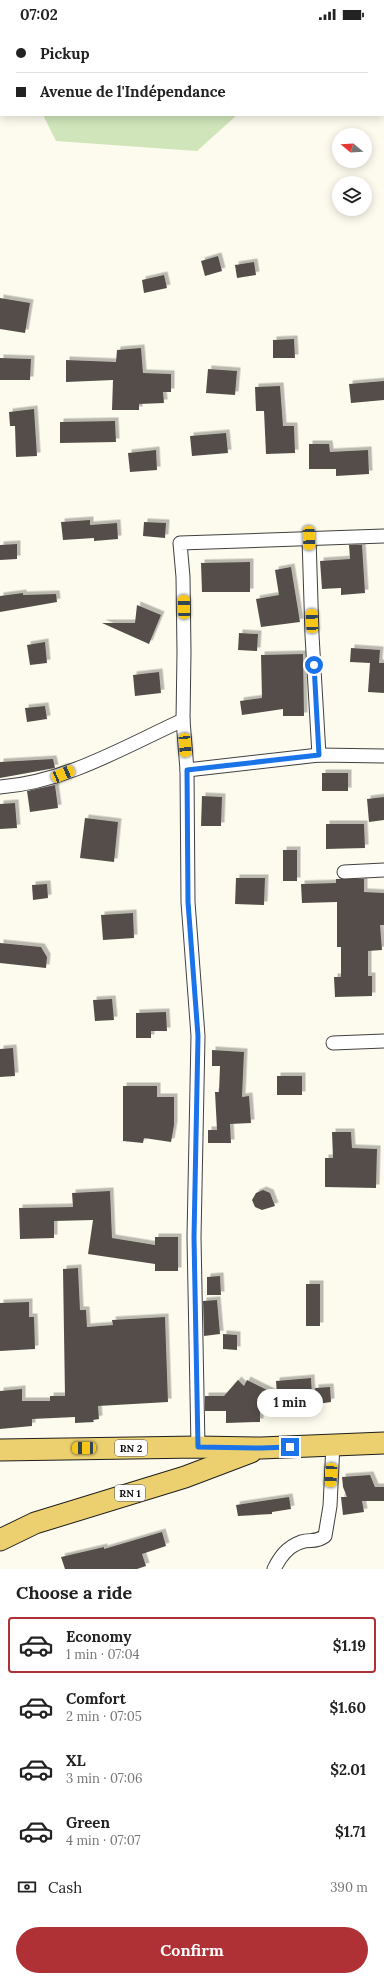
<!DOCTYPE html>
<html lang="en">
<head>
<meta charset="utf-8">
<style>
  :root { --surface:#fff; --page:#f2f2f2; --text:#222; --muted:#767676; --line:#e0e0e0; --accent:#b03135 }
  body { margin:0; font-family:Lora,serif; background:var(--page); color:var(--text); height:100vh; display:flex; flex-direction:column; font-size:15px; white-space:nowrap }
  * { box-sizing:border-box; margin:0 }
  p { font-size:13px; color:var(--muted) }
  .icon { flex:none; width:22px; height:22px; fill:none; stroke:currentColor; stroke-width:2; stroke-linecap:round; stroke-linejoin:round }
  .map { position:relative; height:1541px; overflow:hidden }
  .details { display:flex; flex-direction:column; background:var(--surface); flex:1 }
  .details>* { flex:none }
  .top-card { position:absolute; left:0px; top:0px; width:384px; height:88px; box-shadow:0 2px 10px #0003; display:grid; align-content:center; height:88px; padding:0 16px; background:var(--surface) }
  .needle { width:26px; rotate:288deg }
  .fabs { position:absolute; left:332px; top:100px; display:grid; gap:8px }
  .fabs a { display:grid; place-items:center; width:40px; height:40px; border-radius:50%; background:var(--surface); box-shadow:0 2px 10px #0003; font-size:20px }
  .end { position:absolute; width:18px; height:18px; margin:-9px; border:5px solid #1a73e8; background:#fff; box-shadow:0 0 0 2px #fff }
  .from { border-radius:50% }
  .bubble { position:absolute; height:28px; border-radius:14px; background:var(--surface); box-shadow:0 2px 10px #0003; font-size:13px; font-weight:700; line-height:28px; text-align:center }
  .car { position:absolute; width:12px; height:24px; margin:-12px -6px; border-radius:5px; box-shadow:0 0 3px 1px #0007; background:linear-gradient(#f5c518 24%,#345 0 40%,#f5c518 0 76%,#345 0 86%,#f5c518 0) }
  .top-card b { display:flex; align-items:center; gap:14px; height:38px; font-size:15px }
  .top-card b+b { border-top:1px solid var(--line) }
  .top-card i { width:10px; height:10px; background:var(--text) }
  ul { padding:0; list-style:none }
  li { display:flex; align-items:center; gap:12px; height:56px; margin:0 8px 6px; padding:0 8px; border:2px solid transparent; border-radius:4px }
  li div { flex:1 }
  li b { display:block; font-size:15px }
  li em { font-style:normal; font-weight:700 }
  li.current { border-color:var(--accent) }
  li>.icon { width:36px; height:36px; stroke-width:1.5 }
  h2 { padding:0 16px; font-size:18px; line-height:48px }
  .pay { display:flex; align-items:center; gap:10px; height:44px; padding:0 16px; font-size:15px }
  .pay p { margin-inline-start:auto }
  .cta { display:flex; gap:8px; margin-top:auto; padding:8px 16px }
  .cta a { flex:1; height:46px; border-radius:24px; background:var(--accent); color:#fff; font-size:16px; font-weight:700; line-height:46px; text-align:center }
  .status { display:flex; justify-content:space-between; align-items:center; height:28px; padding:0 20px; background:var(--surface); direction:ltr }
  .status svg { height:11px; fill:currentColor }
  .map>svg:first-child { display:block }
  .green { fill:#d0e5ba }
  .building { fill:#544e4a; filter:url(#shadow) }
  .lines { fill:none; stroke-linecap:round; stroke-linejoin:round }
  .minor-casing { stroke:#404040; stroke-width:15 }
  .primary-casing { stroke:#1e1e1e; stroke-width:23 }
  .minor { stroke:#fff; stroke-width:13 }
  .primary { stroke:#ecd06f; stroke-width:21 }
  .route { stroke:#1a73e8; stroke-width:5 }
  .labels { text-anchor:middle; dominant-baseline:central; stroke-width:4; stroke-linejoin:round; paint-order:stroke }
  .shield { fill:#fff; stroke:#565656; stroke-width:1 }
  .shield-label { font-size:10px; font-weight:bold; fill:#0d0d0d }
</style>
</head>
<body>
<div class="status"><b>07:02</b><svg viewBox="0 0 49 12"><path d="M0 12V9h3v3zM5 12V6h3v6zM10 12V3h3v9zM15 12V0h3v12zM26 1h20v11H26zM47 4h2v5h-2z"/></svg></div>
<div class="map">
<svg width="384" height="1541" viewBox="0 0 384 1541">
  <defs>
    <filter id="shadow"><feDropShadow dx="3.5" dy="-3.5" stdDeviation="0" flood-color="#0004"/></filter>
  </defs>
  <rect width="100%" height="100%" fill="#fdfbee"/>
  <g class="green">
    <path d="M0,0H334L1,1V5Z"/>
    <path d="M43,87H237L197,123L56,113Z"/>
  </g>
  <g class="building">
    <path d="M218,228L222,243L205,248L201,233Z"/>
    <path d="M254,234L256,247L237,250L235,237Z"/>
    <path d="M164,247L167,260L144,265L142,252Z"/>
    <path d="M0,270L30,275L25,305L0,301Z"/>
    <path d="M294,311L295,330H273V312Z"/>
    <path d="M141,320L143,345L171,346V364H163L164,375L139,376V382H112L113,352L66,354V332L116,334L117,322Z"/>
    <path d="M0,330L31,331L30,352H0Z"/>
    <path d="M208,341L237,343L235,367L206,365Z"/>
    <path d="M384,353V372L351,375L349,356Z"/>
    <path d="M280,358L283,398H294L295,425L266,426L264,383H256L255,359Z"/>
    <path d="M34,381L37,428L16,429L15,398H10L9,384Z"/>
    <path d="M115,393L116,414L60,415V394Z"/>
    <path d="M226,405L228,425L192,428L190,408Z"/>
    <path d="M309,416H329L330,424L368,422L369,446L336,448V441H309Z"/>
    <path d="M156,422L157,442L130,444L128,425Z"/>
    <path d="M90,492V497L117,495L118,511L94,513V510L63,512L61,494Z"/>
    <path d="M144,494L166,495L165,510L143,508Z"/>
    <path d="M17,516V531L0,532V517Z"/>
    <path d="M349,517H362L365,565L341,567V560L322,561L320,533L350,531Z"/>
    <path d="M250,534V564H202L201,535Z"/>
    <path d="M291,539L300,594L261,599L256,571L279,567L275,542Z"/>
    <path d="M23,565V567L56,566L57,574L0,584V568Z"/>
    <path d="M137,577L161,587L149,616L102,595H135Z"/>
    <path d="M239,605L258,606L257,623L238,622Z"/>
    <path d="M45,614L47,635L30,637L27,617Z"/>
    <path d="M351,620L380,622L379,635H384V665L368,664L370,635L350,634Z"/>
    <path d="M303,626L304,688H283V681L242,687L240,673L262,670L261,627Z"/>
    <path d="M159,644L161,665L135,668L133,647Z"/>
    <path d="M45,678L47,691L27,694L25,680Z"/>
    <path d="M53,731L55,740L0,750V734Z"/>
    <rect x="322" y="745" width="26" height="18"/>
    <path d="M55,757L58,780L30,784L27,763Z"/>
    <path d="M202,768L222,769L221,798H201Z"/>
    <path d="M384,769V792L369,794L367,771Z"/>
    <path d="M15,775L17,800L0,801V776Z"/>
    <path d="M85,790L118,794L114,834L80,830Z"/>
    <path d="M326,796H364L365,820L326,821Z"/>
    <rect x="283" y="822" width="14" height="31"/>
    <path d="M236,850H265L264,877L235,876Z"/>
    <path d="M336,851H364V864L384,865V897H380L382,922L368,923V948H372V968L335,969L334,949H341V919H337V874L302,875L301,856L336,855Z"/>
    <path d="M47,856L48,870L33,872L32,857Z"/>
    <path d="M133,885L134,910L103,912L101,887Z"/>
    <path d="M0,915L41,919L47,929L46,940L0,935Z"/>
    <path d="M112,971L114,992L95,993L93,972Z"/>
    <path d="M166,984L167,1003H151V1010H136V985Z"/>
    <path d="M13,1020L15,1048L0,1049V1021Z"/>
    <path d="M212,1022L244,1024L242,1069L249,1068L251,1095L230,1096L231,1115H208V1102H217L215,1064H219L220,1038H212Z"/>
    <rect x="277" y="1048" width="25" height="19"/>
    <path d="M123,1058H157V1069H174V1097L171,1114L144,1110L143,1115L123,1113Z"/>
    <path d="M332,1104H351L352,1120L377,1121L376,1160L325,1159V1130H333Z"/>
    <path d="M263,1162L270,1165L275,1178L262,1182L255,1179L252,1172L256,1165Z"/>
    <path d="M110,1163L112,1210L155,1217V1209H178V1243H155V1236L88,1226L93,1192L54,1193V1210L20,1211L19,1180L73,1179L72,1165Z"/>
    <path d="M78,1240L80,1282H86L87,1299L113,1297L112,1292L165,1289L168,1374L98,1378L99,1391L93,1392L94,1394L75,1395V1389L32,1391V1398L0,1401V1363L22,1361V1373H50V1368H65L63,1241Z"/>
    <path d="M220,1248L221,1267H207V1249Z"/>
    <rect x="306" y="1256" width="14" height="42"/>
    <path d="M217,1272L220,1306L204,1308L203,1273Z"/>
    <path d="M29,1274V1289H34L35,1321L0,1323V1275Z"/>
    <path d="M223,1306L237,1307V1322L223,1321Z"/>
    <path d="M311,1350L312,1368L260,1374V1394L226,1395V1383H205V1368H224L238,1352L244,1358L247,1352L277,1367L276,1353Z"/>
    <path d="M330,1359L331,1374L317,1376L315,1360Z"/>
    <path d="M370,1447L375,1459H384V1473H362L364,1484L343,1487L341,1469H347L343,1459L342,1449Z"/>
    <path d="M289,1469L291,1481L272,1484V1486L238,1488L236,1477Z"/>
    <path d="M162,1504L166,1518L142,1526L146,1538L137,1541H65L61,1529L104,1519V1521Z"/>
  </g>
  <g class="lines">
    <g class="minor-casing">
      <g id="minor">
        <path d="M309,510L312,607L319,727"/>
        <path d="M187,742L319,727L384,728"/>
        <path d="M0,759C66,754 124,719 183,692"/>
        <path d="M344,844L384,842"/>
        <path d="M333,1015L384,1013"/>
        <path d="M198,1419L194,1209L198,1008L188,874L187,742L183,692L184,624L183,549L180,515L384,508"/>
        <path d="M274,1541C280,1529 287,1519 301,1514C311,1511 315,1515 325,1508L330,1478L333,1416"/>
      </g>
    </g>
    <g class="primary-casing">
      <g id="primary">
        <path d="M0,1422L198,1419L261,1420L384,1415"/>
        <path d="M0,1512L35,1495L185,1449L251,1424"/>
      </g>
    </g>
    <use href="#minor" class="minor"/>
    <use href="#primary" class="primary"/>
  </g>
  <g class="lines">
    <path class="route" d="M290,1419L261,1420L198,1419L194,1209L198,1008L188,874L187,742L319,727L314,637"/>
  </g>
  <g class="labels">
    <g class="shield">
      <rect x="115" y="1412" width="32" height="16" rx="3"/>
      <rect x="115" y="1457" width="30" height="16" rx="3"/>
    </g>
    <g class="shield-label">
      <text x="131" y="1420">RN 2</text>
      <text x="130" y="1465">RN 1</text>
    </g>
  </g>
</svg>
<div class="fabs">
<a><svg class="needle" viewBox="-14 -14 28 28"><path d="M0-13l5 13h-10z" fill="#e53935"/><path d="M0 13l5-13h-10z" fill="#767676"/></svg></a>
<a><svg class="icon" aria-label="layers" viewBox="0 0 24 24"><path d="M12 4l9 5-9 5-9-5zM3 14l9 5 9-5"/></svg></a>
</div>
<i class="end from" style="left:314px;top:637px"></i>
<i class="end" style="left:290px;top:1419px"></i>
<div class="bubble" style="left:257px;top:1361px;width:66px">1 min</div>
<i class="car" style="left:309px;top:510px;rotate:178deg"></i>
<i class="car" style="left:184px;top:579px;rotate:359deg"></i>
<i class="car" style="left:312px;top:593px;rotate:358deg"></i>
<i class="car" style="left:185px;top:717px;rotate:175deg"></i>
<i class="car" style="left:63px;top:746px;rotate:67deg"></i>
<i class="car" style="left:84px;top:1420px;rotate:269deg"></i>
<i class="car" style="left:331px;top:1447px;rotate:183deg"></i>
<div class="top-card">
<b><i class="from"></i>Pickup</b>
<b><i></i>Avenue de l'Indépendance</b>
</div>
</div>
<section class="details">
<h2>Choose a ride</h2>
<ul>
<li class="current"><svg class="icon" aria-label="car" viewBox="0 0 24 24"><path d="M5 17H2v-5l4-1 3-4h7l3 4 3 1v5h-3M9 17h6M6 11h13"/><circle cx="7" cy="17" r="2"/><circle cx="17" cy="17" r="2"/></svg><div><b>Economy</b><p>1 min · 07:04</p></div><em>$1.19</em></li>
<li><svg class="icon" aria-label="car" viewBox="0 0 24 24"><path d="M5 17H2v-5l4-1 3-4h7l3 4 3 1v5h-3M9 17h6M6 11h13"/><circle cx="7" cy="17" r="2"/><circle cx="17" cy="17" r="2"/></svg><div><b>Comfort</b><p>2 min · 07:05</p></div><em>$1.60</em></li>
<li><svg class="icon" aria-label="car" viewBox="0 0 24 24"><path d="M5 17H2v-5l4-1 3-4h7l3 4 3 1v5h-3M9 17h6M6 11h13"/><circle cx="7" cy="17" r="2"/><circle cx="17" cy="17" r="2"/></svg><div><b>XL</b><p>3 min · 07:06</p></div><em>$2.01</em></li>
<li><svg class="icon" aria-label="car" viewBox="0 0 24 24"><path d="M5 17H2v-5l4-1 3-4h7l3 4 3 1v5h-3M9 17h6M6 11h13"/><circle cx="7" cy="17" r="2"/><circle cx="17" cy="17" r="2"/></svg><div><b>Green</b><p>4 min · 07:07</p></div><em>$1.71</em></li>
</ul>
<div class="pay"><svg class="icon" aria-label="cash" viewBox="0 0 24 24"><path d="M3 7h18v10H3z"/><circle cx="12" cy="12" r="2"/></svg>Cash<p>390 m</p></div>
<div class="cta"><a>Confirm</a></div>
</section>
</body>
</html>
